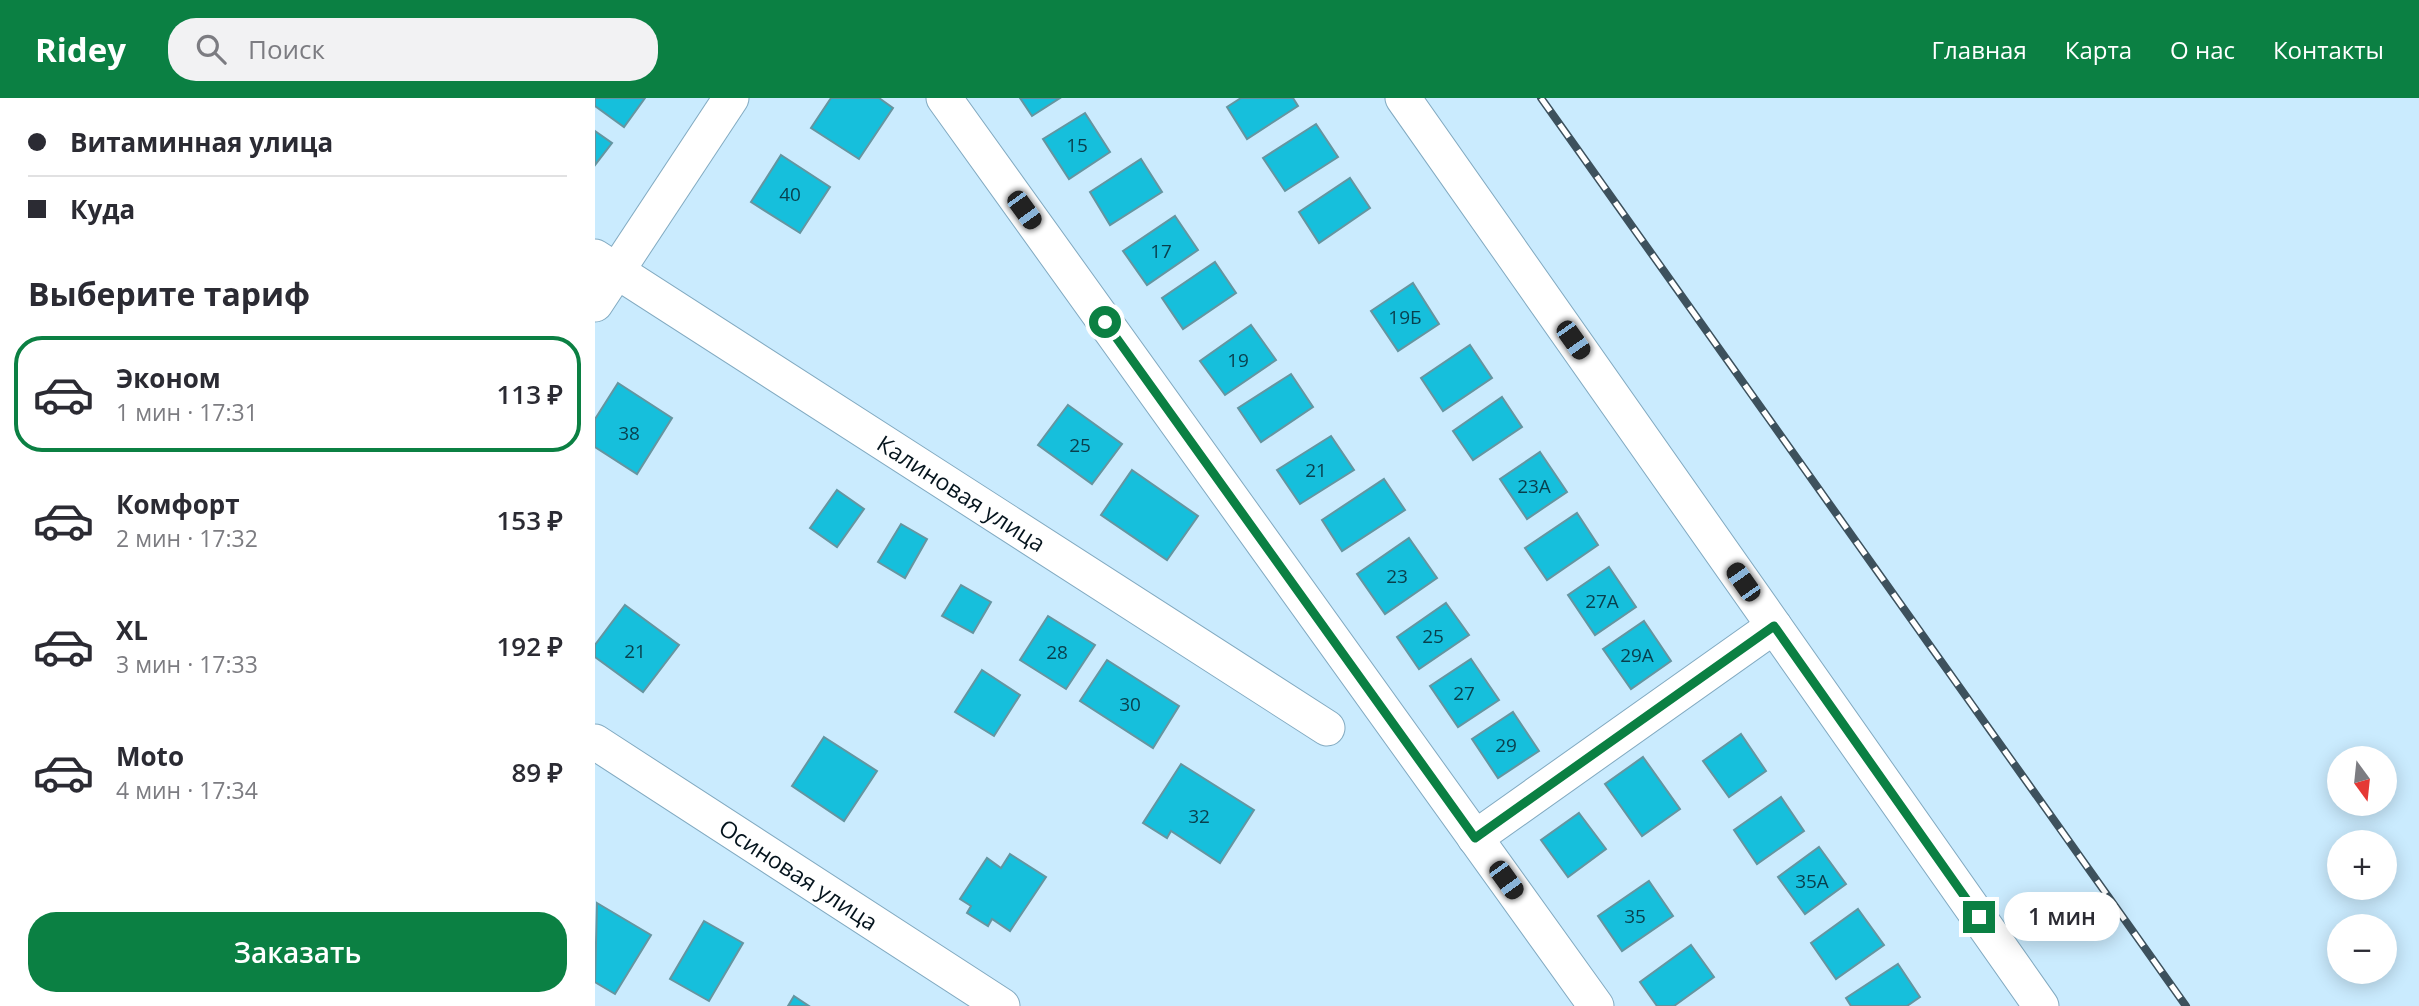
<!DOCTYPE html>
<html lang="ru">
<head>
<meta charset="utf-8">
<style>
  :root { --surface:#fff; --page:#f2f2f3; --text:#2b2b33; --muted:#7c7c81; --line:#e1e1e2; --accent:#0b8043 }
  body { margin:0; font-family:"Open Sans",sans-serif; background:var(--page); color:var(--text); height:100vh; display:flex; flex-direction:column; font-size:26px; white-space:nowrap }
  * { box-sizing:border-box; margin:0 }
  p { font-size:23px; color:var(--muted) }
  .icon { flex:none; width:38px; height:38px; fill:none; stroke:currentColor; stroke-width:2; stroke-linecap:round; stroke-linejoin:round }
  .map { position:relative; flex:1; overflow:hidden }
  .drawer { display:flex; flex-direction:column; background:var(--surface); width:595px }
  .drawer>* { flex:none }
  .guide { display:grid; align-content:center; height:154px; padding:0 28px; background:var(--surface) }
  .needle { width:46px; rotate:165deg }
  .buttons { position:absolute; left:1732px; top:648px; display:grid; gap:14px }
  .buttons a { display:grid; place-items:center; width:70px; height:70px; border-radius:50%; background:var(--surface); box-shadow:0 4px 18px #0003; font-size:35px }
  .end { position:absolute; width:32px; height:32px; margin:-16px; border:9px solid #0b8043; background:#fff; box-shadow:0 0 0 4px #fff }
  .from { border-radius:50% }
  .bubble { position:absolute; height:49px; border-radius:24px; background:var(--surface); box-shadow:0 4px 18px #0003; font-size:23px; font-weight:600; line-height:49px; text-align:center }
  .car { position:absolute; width:21px; height:42px; margin:-21px -10px; border-radius:9px; box-shadow:0 0 5px 2px #0007; background:linear-gradient(#222 24%,#8ab4d8 0 40%,#222 0 76%,#8ab4d8 0 86%,#222 0) }
  .guide b { display:flex; align-items:center; gap:24px; height:66px; font-size:26px }
  .guide b+b { border-top:2px solid var(--line) }
  .guide i { width:18px; height:18px; background:var(--text) }
  ul { padding:0; list-style:none }
  li { display:flex; align-items:center; gap:21px; height:116px; margin:0 14px 10px; padding:0 14px; border:4px solid transparent; border-radius:28px }
  li div { flex:1 }
  li b { display:block; font-size:26px }
  li em { font-style:normal; font-weight:600 }
  li.current { border-color:var(--accent) }
  li>.icon { width:63px; height:63px; stroke-width:1.5 }
  h2 { padding:0 28px; font-size:32px; line-height:84px }
  .primary-button { display:flex; gap:14px; margin-top:auto; padding:14px 28px }
  .primary-button a { flex:1; height:80px; border-radius:28px; background:var(--accent); color:#fff; font-size:28px; font-weight:600; line-height:80px; text-align:center }
  header { display:flex; align-items:center; gap:42px; box-sizing:border-box; height:98px; padding:0 35px; background:var(--accent); color:#fff }
  header strong { font-size:33px }
  nav { display:flex; gap:38px; margin-inline-start:auto; font-size:24px }
  .search { width:490px; height:63px; background:var(--page); display:flex; align-items:center; gap:18px; box-sizing:border-box; padding:0 24px; border-radius:28px; color:var(--muted); font-size:26px }
  main { display:flex; flex:1; min-height:0 }
  .map>svg:first-child { display:block }
  .building { fill:#16bfdc; stroke:#6595a0; stroke-width:2 }
  .lines { fill:none; stroke-linecap:round; stroke-linejoin:round }
  .minor-casing { stroke:#82aac1; stroke-width:37 }
  .minor { stroke:#fff; stroke-width:35 }
  .rail-casing { stroke:#3d515d; stroke-width:8 }
  .rail { stroke:#fff; stroke-width:5; stroke-dasharray:16; stroke-linecap:butt }
  .route { stroke:#0b8043; stroke-width:9 }
  .labels { text-anchor:middle; dominant-baseline:central; stroke-width:6; stroke-linejoin:round; paint-order:stroke }
  .number-label { font-size:19px; fill:#093f4d }
  .street-label { font-size:23px; fill:#05141d; stroke:#fff }
</style>
</head>
<body>
<header>
<strong>Ridey</strong>
<div class="search"><svg class="icon" aria-label="search" viewBox="0 0 24 24"><circle cx="10" cy="10" r="6"/><path d="M15 15l6 6"/></svg>Поиск</div>
<nav><a>Главная</a><a>Карта</a><a>О нас</a><a>Контакты</a></nav>
</header>
<main>
<section class="drawer">
<div class="guide">
<b><i class="from"></i>Витаминная улица</b>
<b><i></i>Куда</b>
</div>
<h2>Выберите тариф</h2>
<ul>
<li class="current"><svg class="icon" aria-label="car" viewBox="0 0 24 24"><path d="M5 17H2v-5l4-1 3-4h7l3 4 3 1v5h-3M9 17h6M6 11h13"/><circle cx="7" cy="17" r="2"/><circle cx="17" cy="17" r="2"/></svg><div><b>Эконом</b><p>1 мин · 17:31</p></div><em>113 ₽</em></li>
<li><svg class="icon" aria-label="car" viewBox="0 0 24 24"><path d="M5 17H2v-5l4-1 3-4h7l3 4 3 1v5h-3M9 17h6M6 11h13"/><circle cx="7" cy="17" r="2"/><circle cx="17" cy="17" r="2"/></svg><div><b>Комфорт</b><p>2 мин · 17:32</p></div><em>153 ₽</em></li>
<li><svg class="icon" aria-label="car" viewBox="0 0 24 24"><path d="M5 17H2v-5l4-1 3-4h7l3 4 3 1v5h-3M9 17h6M6 11h13"/><circle cx="7" cy="17" r="2"/><circle cx="17" cy="17" r="2"/></svg><div><b>XL</b><p>3 мин · 17:33</p></div><em>192 ₽</em></li>
<li><svg class="icon" aria-label="car" viewBox="0 0 24 24"><path d="M5 17H2v-5l4-1 3-4h7l3 4 3 1v5h-3M9 17h6M6 11h13"/><circle cx="7" cy="17" r="2"/><circle cx="17" cy="17" r="2"/></svg><div><b>Moto</b><p>4 мин · 17:34</p></div><em>89 ₽</em></li>
</ul>
<div class="primary-button"><a>Заказать</a></div>
</section>
<div class="map">
<svg width="1824" height="908" viewBox="0 0 1824 908">
  <rect width="100%" height="100%" fill="#caebfe"/>
  <g class="building">
    <path d="M0,0H50L29,29L0,8Z"/>
    <path d="M236,0H284L298,10L264,61L216,30Z"/>
    <path d="M425,0H465L437,18Z"/>
    <path d="M646,0H698L703,8L652,41L632,9Z"/>
    <path d="M490,15L515,54L474,81L448,41Z"/>
    <path d="M721,26L743,59L690,93L668,60Z"/>
    <path d="M0,33L17,45L0,67Z"/>
    <path d="M186,57L235,89L205,135L156,104Z"/>
    <path d="M546,61L567,94L515,127L495,94Z"/>
    <path d="M755,80L775,110L724,145L704,114Z"/>
    <path d="M580,118L603,152L552,187L528,153Z"/>
    <path d="M620,164L641,195L588,231L567,200Z"/>
    <path d="M818,185L844,226L803,253L776,213Z"/>
    <path d="M656,227L681,262L630,297L605,263Z"/>
    <path d="M875,247L897,280L848,313L826,280Z"/>
    <path d="M696,276L718,309L666,344L643,310Z"/>
    <path d="M23,285L77,320L42,376L0,349V321Z"/>
    <path d="M907,299L927,329L878,362L858,333Z"/>
    <path d="M473,307L527,346L497,386L443,347Z"/>
    <path d="M736,338L759,372L705,406L682,372Z"/>
    <path d="M945,354L972,394L932,421L905,381Z"/>
    <path d="M537,372L603,418L572,462L506,417Z"/>
    <path d="M789,381L810,412L747,453L727,422Z"/>
    <path d="M242,392L269,411L242,449L215,430Z"/>
    <path d="M982,415L1003,447L952,482L930,450Z"/>
    <path d="M306,426L332,441L310,480L283,464Z"/>
    <path d="M814,440L842,480L790,516L762,476Z"/>
    <path d="M1014,469L1041,509L1000,537L973,497Z"/>
    <path d="M366,487L396,504L378,535L347,518Z"/>
    <path d="M851,505L874,537L824,571L802,539Z"/>
    <path d="M30,507L84,547L48,594L0,559V547Z"/>
    <path d="M453,518L500,547L471,591L425,562Z"/>
    <path d="M1049,523L1076,563L1036,591L1008,551Z"/>
    <path d="M876,561L904,602L863,629L835,588Z"/>
    <path d="M512,562L584,608L558,650L485,603Z"/>
    <path d="M387,572L425,597L399,638L360,614Z"/>
    <path d="M918,614L944,653L903,680L877,641Z"/>
    <path d="M1146,636L1171,673L1134,699L1108,663Z"/>
    <path d="M229,639L282,673L249,723L197,688Z"/>
    <path d="M1048,659L1085,711L1047,738L1010,686Z"/>
    <path d="M586,666L659,712L625,765L576,733L572,740L548,725Z"/>
    <path d="M1186,699L1209,733L1162,766L1139,732Z"/>
    <path d="M984,715L1011,751L973,779L946,742Z"/>
    <path d="M1224,749L1251,786L1210,816L1183,779Z"/>
    <path d="M415,756L451,779L415,833L397,821L393,828L372,815L376,808L365,801L392,760L406,770Z"/>
    <path d="M1054,783L1078,818L1027,853L1003,818Z"/>
    <path d="M2,805L56,837L20,896L0,884Z"/>
    <path d="M1263,811L1289,847L1241,881L1216,845Z"/>
    <path d="M109,823L148,845L114,903L75,881Z"/>
    <path d="M1096,847L1119,879L1079,908H1062L1045,884Z"/>
    <path d="M1303,866L1325,899L1312,908H1256L1251,900Z"/>
    <path d="M199,898L214,908H193Z"/>
  </g>
  <g class="lines">
    <g class="minor-casing">
      <g id="minor">
        <path d="M349,0L1001,908"/>
        <path d="M808,0L1446,908"/>
        <path id="s1" d="M0,159L732,630"/>
        <path d="M0,206L136,0"/>
        <path id="s2" d="M0,644L407,908"/>
        <path d="M880,740L1179,528"/>
      </g>
    </g>
    <use href="#minor" class="minor"/>
    <g class="rail-casing">
      <path id="rail" d="M946,0L1591,908"/>
    </g>
    <use href="#rail" class="rail"/>
  </g>
  <g class="lines">
    <path class="route" d="M510,224L880,740L1179,528L1384,819"/>
  </g>
  <g class="labels">
    <g class="number-label">
      <text x="482" y="47">15</text>
      <text x="195" y="96">40</text>
      <text x="566" y="153">17</text>
      <text x="810" y="219">19Б</text>
      <text x="643" y="262">19</text>
      <text x="34" y="335">38</text>
      <text x="485" y="347">25</text>
      <text x="721" y="372">21</text>
      <text x="939" y="388">23А</text>
      <text x="802" y="478">23</text>
      <text x="1007" y="503">27А</text>
      <text x="838" y="538">25</text>
      <text x="40" y="553">21</text>
      <text x="462" y="554">28</text>
      <text x="1042" y="557">29А</text>
      <text x="869" y="595">27</text>
      <text x="535" y="606">30</text>
      <text x="911" y="647">29</text>
      <text x="604" y="718">32</text>
      <text x="1217" y="783">35А</text>
      <text x="1040" y="818">35</text>
    </g>
    <g class="street-label">
      <text stroke="none"><textPath href="#s1" startOffset="436">Калиновая улица</textPath></text>
      <text stroke="none"><textPath href="#s2" startOffset="243">Осиновая улица</textPath></text>
    </g>
  </g>
</svg>
<div class="buttons">
<a><svg class="needle" viewBox="-14 -14 28 28"><path d="M0-13l5 13h-10z" fill="#e53935"/><path d="M0 13l5-13h-10z" fill="#7c7c81"/></svg></a>
<a>+</a>
<a>−</a>
</div>
<i class="end from" style="left:510px;top:224px"></i>
<i class="end" style="left:1384px;top:819px"></i>
<div class="bubble" style="left:1409px;top:794px;width:116px">1 мин</div>
<i class="car" style="left:429px;top:112px;rotate:144deg"></i>
<i class="car" style="left:978px;top:242px;rotate:145deg"></i>
<i class="car" style="left:1148px;top:484px;rotate:325deg"></i>
<i class="car" style="left:911px;top:782px;rotate:144deg"></i>
</div>
</main>
</body>
</html>
